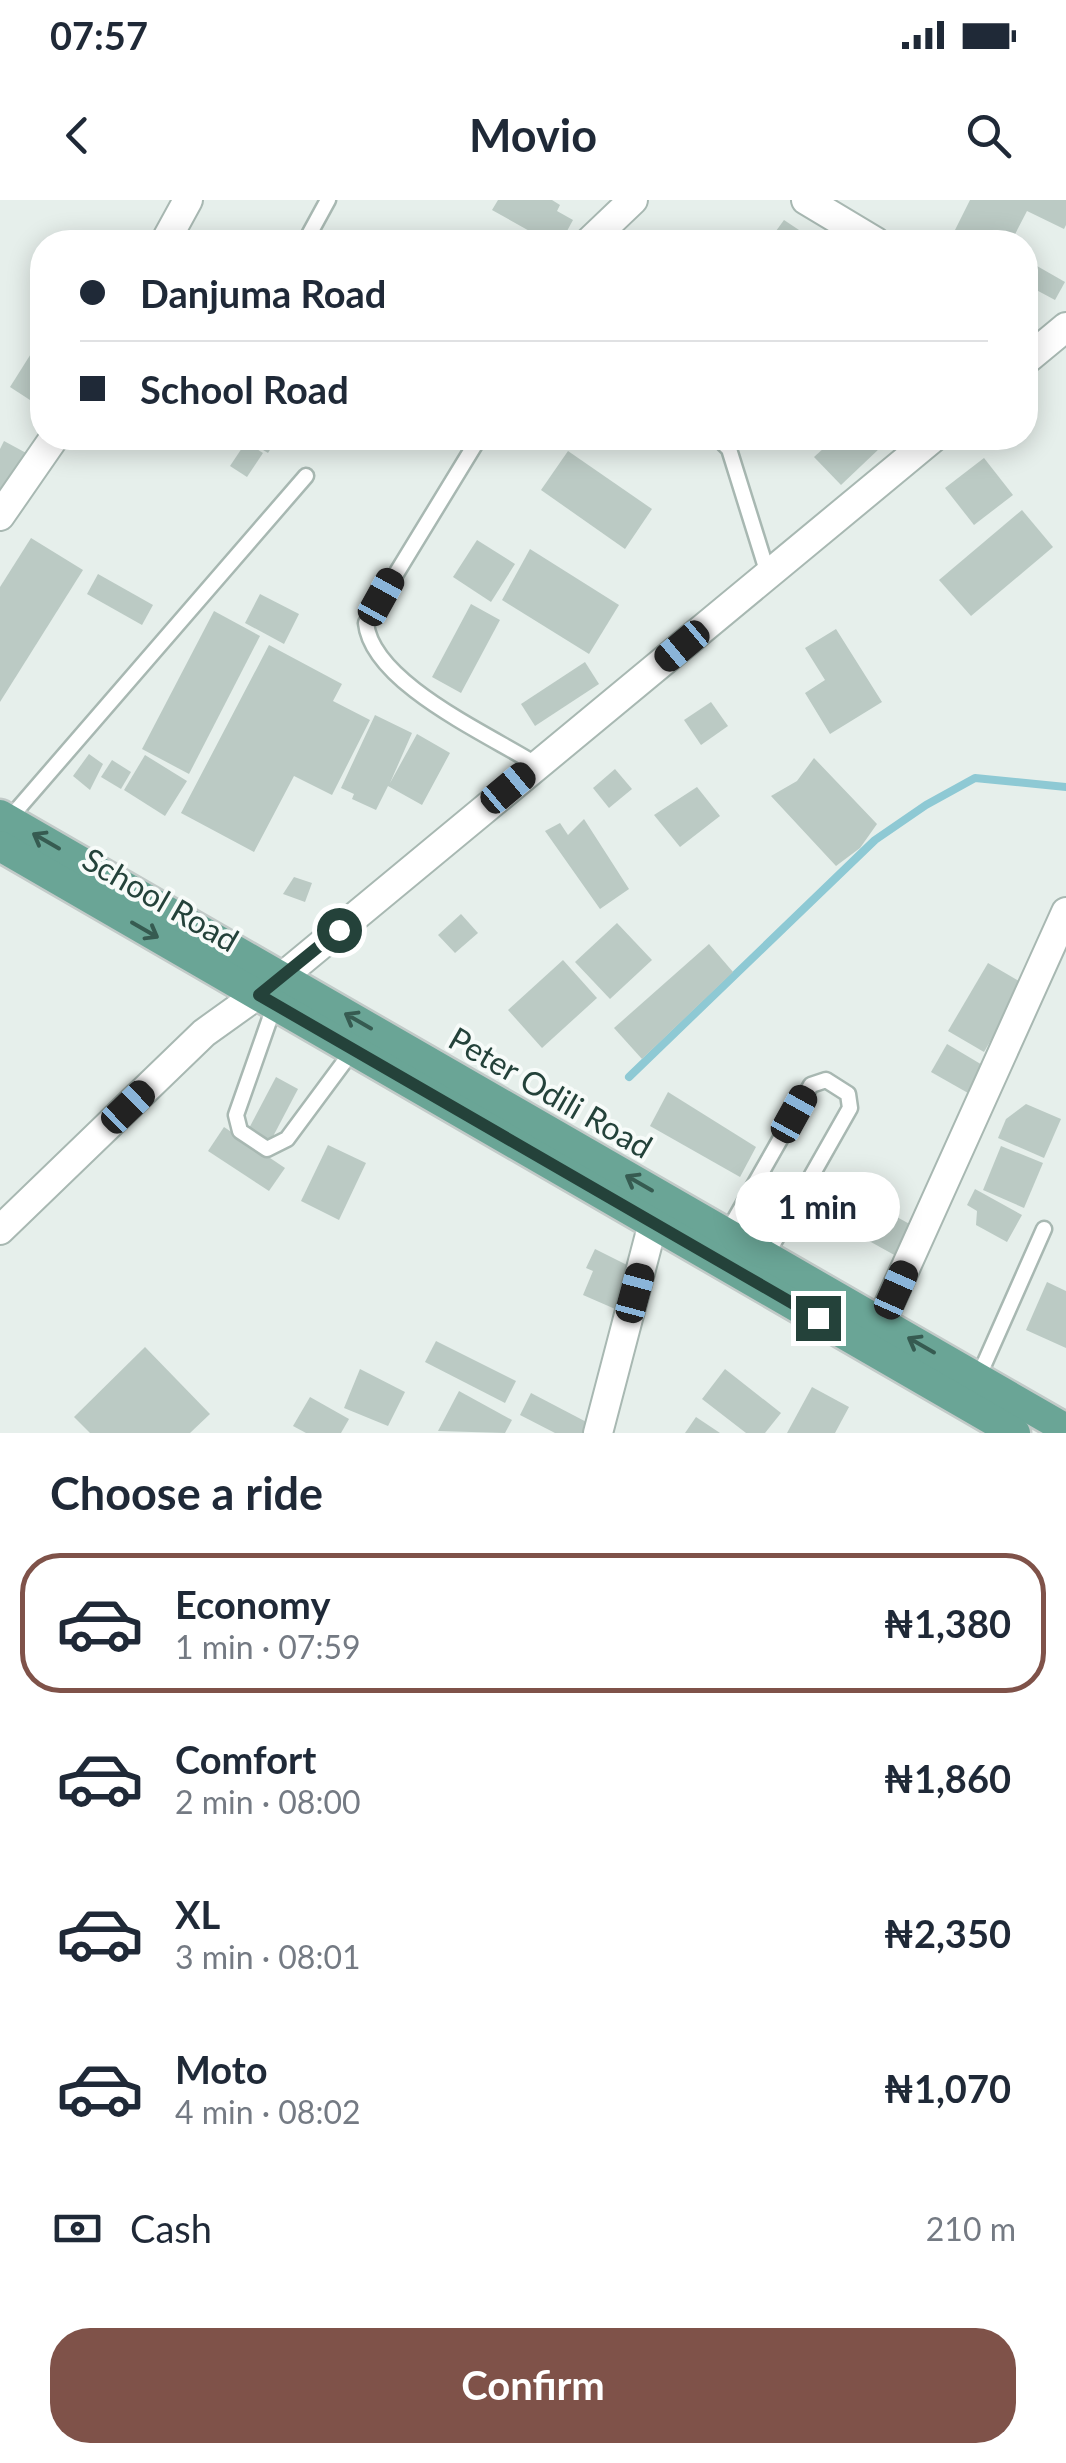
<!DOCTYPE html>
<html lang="en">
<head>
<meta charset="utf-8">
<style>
  :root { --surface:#fff; --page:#f6f6f7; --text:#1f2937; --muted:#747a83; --line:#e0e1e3; --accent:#7f5249 }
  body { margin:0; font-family:Lato,sans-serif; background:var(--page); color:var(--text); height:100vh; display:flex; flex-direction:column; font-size:38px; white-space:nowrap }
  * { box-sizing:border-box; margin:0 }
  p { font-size:32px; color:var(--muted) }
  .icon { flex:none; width:55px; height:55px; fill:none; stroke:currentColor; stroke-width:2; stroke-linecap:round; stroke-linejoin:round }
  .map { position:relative; height:1233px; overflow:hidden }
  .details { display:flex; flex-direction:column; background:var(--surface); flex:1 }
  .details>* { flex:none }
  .hud { position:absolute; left:30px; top:30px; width:1008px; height:220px; border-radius:40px; box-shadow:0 5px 25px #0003; display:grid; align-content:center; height:220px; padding:0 50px; background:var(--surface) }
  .end { position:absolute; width:45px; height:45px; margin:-22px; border:12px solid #24423a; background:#fff; box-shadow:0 0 0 5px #fff }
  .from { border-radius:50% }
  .bubble { position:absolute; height:70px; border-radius:35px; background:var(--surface); box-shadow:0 5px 25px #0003; font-size:32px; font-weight:700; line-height:70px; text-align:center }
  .car { position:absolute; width:30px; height:60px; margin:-30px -15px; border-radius:12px; box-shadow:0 0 8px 2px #0007; background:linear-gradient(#222 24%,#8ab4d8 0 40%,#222 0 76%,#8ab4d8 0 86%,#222 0) }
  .hud b { display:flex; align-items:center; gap:35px; height:95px; font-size:38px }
  .hud b+b { border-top:2px solid var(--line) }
  .hud i { width:25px; height:25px; background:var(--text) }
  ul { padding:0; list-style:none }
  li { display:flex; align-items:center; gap:30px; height:140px; margin:0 20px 15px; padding:0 30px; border:5px solid transparent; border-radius:40px }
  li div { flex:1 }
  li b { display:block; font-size:38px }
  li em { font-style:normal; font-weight:700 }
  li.selected { border-color:var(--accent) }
  li>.icon { width:90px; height:90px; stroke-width:1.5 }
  h2 { padding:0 50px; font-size:45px; line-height:120px }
  .pay { display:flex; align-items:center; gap:25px; height:110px; padding:0 50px; font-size:38px }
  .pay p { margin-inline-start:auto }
  .action { display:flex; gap:20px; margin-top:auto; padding:20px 50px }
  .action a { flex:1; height:115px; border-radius:40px; background:var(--accent); color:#fff; font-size:40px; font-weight:700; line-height:115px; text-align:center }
  .status { display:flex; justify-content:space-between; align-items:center; height:70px; padding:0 50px; background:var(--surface); direction:ltr }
  .status svg { height:28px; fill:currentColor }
  header { display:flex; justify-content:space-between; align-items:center; height:130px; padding:0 50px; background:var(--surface); font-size:45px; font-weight:700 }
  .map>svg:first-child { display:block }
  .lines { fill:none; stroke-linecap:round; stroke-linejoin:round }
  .stream { stroke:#8ec9d4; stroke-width:8 }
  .building { fill:#bbcac4 }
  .service-casing { stroke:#a8b8b2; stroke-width:19 }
  .minor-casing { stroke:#a8b8b2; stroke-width:32 }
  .primary-casing { stroke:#c2cac8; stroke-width:35 }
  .service { stroke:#fff; stroke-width:14 }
  .minor { stroke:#fff; stroke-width:28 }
  .primary { stroke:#6aa596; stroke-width:30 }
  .oneway { stroke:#365b51 }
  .route { stroke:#24423a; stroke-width:12 }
  .labels { text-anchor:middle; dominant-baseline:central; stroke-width:8; stroke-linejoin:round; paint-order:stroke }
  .street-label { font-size:32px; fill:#24423a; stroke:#f7fbf9 }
</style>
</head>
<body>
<div class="status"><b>07:57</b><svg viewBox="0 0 49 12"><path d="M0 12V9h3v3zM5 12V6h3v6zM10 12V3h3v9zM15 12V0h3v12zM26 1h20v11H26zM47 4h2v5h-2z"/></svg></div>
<header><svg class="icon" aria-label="back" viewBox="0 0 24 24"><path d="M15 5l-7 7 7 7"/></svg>Movio<svg class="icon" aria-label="search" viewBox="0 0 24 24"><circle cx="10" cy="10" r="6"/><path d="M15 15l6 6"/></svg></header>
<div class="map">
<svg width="1066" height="1233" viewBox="0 0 1066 1233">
  <rect width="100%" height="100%" fill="#e6efeb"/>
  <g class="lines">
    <path class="stream" d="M629,877L875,640L926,605L975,578L1066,587"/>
  </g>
  <g class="building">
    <path d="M498,0H552L560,5L557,11L573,20L561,42H549L492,10Z"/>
    <path d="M970,0H1066V25L1064,29L1027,11L1011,42H949Z"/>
    <path d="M784,20L817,42H768Z"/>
    <path d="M1037,66L1065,82L1055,100L1027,85Z"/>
    <path d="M39,141L42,180L30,200L10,187Z"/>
    <path d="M243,238H277L268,253Z"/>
    <path d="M835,238H866L881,247L841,285L814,257Z"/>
    <path d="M4,241L28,254L0,306V249Z"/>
    <path d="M246,242L263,253L247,277L230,266Z"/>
    <path d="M568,251L652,309L625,349L541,290Z"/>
    <path d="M984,258L1013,295L974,325L945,288Z"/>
    <path d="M1022,310L1053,347L971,416L939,380Z"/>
    <path d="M31,338L83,370L0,502V387Z"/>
    <path d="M477,340L515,364L491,402L453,377Z"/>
    <path d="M530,349L619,405L589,454L502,400Z"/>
    <path d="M98,374L153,405L142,425L87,394Z"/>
    <path d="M260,394L299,414L284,444L245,423Z"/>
    <path d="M471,404L500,420L461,493L432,477Z"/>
    <path d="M214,411L260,436L189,574L142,549Z"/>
    <path d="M836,429L882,502L830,534L805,493L825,480L805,448Z"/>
    <path d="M269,445L342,484L333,501L370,520L332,595L294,576L254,652L181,613Z"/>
    <path d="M585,462L599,484L535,526L521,504Z"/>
    <path d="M711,502L728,526L701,545L684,520Z"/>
    <path d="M375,515L412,533L390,583L417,534L450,553L422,605L388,586L376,610L352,599L354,594L341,588Z"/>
    <path d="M89,554L103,564L90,590L73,576Z"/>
    <path d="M145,555L187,581L165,616L124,590Z"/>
    <path d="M814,558L877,624L860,648L836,666L771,596L797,581Z"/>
    <path d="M112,560L131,572L121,589L101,577Z"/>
    <path d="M615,569L632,589L609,608L593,588Z"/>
    <path d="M697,587L720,616L680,647L654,615Z"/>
    <path d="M584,619L629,689L600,709L545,631L560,623L568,635Z"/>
    <path d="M294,677L312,683L305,702L283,694Z"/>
    <path d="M461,714L478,733L455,753L438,735Z"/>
    <path d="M617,723L652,760L610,799L575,762Z"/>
    <path d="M709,744L733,772L642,859L614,828Z"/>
    <path d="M563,760L597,798L542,848L508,810Z"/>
    <path d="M988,763L1024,784L984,852L948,831Z"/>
    <path d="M947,844L984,866L968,893L931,872Z"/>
    <path d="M276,877L298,889L268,946L246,934Z"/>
    <path d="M668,892L756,947L740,977L650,926Z"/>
    <path d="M1026,904L1061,919L1044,958L998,938L1006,919Z"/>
    <path d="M224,927L285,968L269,991L208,951Z"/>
    <path d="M328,945L366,963L339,1020L301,1001Z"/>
    <path d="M1001,946L1043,963L1024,1008L983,990Z"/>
    <path d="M975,989L1022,1015L1007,1042L976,1025L977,1011L967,1005Z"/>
    <path d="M859,996L933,1037L916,1067L842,1026Z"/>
    <path d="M595,1049L635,1069L622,1112L583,1095L593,1071L586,1068Z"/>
    <path d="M1047,1082L1066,1091V1148L1026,1130Z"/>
    <path d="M436,1141L516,1181L505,1203L425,1162Z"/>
    <path d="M145,1147L210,1214L190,1233H90L74,1217Z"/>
    <path d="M360,1169L405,1192L388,1226L344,1208Z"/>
    <path d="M725,1169L781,1213L765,1233H746L702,1199Z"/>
    <path d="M812,1187L849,1207L835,1233H787Z"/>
    <path d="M459,1191L512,1220L505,1233L438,1231Z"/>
    <path d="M531,1193L596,1227L593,1233H555L520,1215Z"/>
    <path d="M310,1197L349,1219L341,1233H306L293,1226Z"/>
    <path d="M696,1217L720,1233H685Z"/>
  </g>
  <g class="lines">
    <g class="service-casing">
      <g id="service">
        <path d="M305,42L328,0"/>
        <path d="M479,238L366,423C372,483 488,534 537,565"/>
        <path d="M718,238L729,249L768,374"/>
        <path d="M9,619L306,276"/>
        <path d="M275,804L236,915L240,931L267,949L287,939L353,850"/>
        <path d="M727,1033L811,885L826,880L848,894L850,908L766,1056"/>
        <path d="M978,1178L1044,1029"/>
      </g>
    </g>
    <g class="minor-casing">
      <g id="minor">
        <path d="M806,0L876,42"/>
        <path d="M165,42L188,0"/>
        <path d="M589,42L633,0"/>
        <path d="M1025,161L1066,127"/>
        <path d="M0,316L54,238"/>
        <path d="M0,1030L204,833L282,777L933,238"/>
        <path d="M881,1122L1066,712"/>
        <path d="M598,1233L653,1023"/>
      </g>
    </g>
    <g class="primary-casing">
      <g id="primary">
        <path d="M0,615L1066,1229"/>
        <path d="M0,646L1015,1233"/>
      </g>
    </g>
    <use href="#service" class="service"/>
    <use href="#minor" class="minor"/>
    <use href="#primary" class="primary"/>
  </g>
  <defs><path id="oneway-shaft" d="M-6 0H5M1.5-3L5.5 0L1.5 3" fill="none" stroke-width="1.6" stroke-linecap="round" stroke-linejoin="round" transform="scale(2.5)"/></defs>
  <g class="oneway">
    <use href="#oneway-shaft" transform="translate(46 641) rotate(-150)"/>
    <use href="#oneway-shaft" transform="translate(145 730) rotate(30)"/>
    <use href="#oneway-shaft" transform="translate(358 821) rotate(-150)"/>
    <use href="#oneway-shaft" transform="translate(639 983) rotate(-150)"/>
    <use href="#oneway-shaft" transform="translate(921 1145) rotate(-150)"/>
  </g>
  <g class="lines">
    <path class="route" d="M339,730L259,795L818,1118"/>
  </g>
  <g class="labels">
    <g class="street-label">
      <text transform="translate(161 699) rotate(30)">School Road</text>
      <text transform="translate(551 892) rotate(30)">Peter Odili Road</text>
    </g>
  </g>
</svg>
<i class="end from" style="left:339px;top:730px"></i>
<i class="end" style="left:818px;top:1118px"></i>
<div class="bubble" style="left:735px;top:972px;width:165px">1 min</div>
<i class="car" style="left:381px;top:397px;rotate:29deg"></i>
<i class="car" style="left:682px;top:446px;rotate:230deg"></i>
<i class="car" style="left:508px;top:588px;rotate:50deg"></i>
<i class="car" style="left:128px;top:907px;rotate:46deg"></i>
<i class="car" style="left:794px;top:914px;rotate:29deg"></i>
<i class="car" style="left:896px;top:1090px;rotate:24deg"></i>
<i class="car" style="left:635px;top:1093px;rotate:15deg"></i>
<div class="hud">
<b><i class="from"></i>Danjuma Road</b>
<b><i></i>School Road</b>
</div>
</div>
<section class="details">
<h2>Choose a ride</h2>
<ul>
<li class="selected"><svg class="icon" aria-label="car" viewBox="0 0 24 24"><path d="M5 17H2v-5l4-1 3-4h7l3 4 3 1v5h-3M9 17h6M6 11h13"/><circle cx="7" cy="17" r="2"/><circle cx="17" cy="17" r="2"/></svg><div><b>Economy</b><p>1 min · 07:59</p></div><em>₦1,380</em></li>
<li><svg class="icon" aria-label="car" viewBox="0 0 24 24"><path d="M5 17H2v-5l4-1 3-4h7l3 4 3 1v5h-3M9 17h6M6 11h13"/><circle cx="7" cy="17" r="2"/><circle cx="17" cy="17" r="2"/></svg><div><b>Comfort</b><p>2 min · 08:00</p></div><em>₦1,860</em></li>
<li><svg class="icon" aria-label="car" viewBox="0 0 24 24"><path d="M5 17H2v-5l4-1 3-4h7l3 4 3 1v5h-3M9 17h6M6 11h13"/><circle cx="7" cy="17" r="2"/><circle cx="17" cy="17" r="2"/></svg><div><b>XL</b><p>3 min · 08:01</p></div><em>₦2,350</em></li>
<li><svg class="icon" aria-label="car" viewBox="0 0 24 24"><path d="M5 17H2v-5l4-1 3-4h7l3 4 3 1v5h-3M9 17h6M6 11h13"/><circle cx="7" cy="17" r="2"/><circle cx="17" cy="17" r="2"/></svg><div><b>Moto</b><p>4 min · 08:02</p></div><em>₦1,070</em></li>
</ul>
<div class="pay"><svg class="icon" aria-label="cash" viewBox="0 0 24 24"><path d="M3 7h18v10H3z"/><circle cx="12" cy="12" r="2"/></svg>Cash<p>210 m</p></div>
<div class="action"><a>Confirm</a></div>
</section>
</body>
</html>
